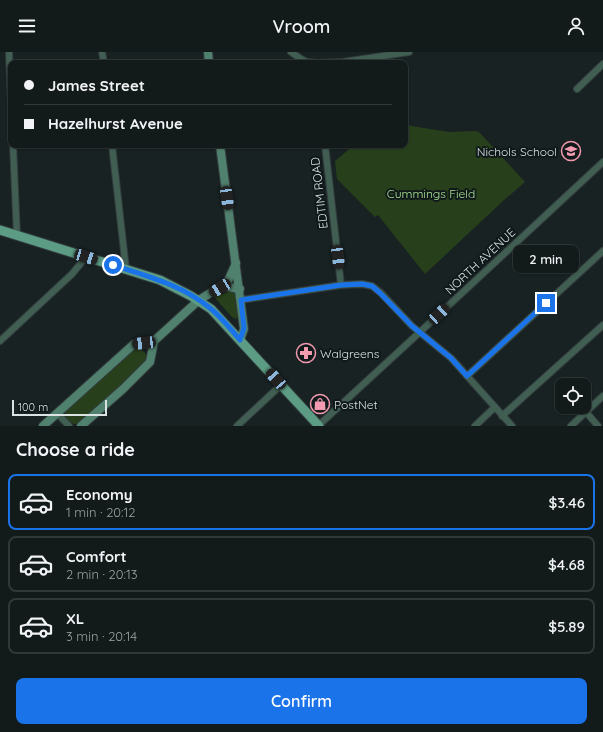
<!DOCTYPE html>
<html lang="en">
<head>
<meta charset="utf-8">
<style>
  :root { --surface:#121a1a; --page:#1b2323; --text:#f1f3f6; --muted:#9ca1a2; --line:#313839; --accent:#1a73e8 }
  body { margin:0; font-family:Quicksand,sans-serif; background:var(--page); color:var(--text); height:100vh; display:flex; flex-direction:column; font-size:15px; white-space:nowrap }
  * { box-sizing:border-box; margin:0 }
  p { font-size:13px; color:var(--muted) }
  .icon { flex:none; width:22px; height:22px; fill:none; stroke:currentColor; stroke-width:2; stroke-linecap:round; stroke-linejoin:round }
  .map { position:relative; height:374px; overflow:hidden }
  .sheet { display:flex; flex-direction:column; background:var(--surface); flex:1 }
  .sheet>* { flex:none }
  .guide { position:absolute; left:8px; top:8px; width:400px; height:88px; border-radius:8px; box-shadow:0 1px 3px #0004,0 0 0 1px var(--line); display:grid; align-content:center; height:88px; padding:0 16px; background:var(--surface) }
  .fabs { position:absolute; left:555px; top:326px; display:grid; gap:8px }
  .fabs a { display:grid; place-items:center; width:36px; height:36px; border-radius:8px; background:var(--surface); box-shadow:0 1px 3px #0004,0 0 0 1px var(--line); font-size:20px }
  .scale { position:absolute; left:12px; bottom:10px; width:95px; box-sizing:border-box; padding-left:4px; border:2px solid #dbe2e2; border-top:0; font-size:11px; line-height:14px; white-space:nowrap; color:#dbe2e2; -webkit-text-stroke:3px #0f191a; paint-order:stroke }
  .end { position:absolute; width:18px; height:18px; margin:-9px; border:5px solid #1a73e8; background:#fff; box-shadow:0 0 0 2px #fff }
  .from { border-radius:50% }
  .bubble { position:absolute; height:28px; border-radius:8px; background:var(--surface); box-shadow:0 1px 3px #0004,0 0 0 1px var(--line); font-size:13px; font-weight:600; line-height:28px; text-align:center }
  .car { position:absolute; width:12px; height:24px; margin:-12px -6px; border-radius:5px; box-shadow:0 0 3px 1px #0007; background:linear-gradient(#222 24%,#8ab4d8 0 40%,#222 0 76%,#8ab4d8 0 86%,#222 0) }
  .guide b { display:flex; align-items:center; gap:14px; height:38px; font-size:15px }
  .guide b+b { border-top:1px solid var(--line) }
  .guide i { width:10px; height:10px; background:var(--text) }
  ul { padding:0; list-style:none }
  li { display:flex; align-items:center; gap:12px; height:56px; margin:0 8px 6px; padding:0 8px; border:2px solid var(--line); border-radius:8px }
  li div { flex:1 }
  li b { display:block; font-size:15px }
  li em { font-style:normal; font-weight:600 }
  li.selected { border-color:var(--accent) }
  li>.icon { width:36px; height:36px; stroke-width:1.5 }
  h2 { padding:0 16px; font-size:18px; line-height:48px }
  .button { display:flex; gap:8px; margin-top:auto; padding:8px 16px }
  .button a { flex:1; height:46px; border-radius:8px; background:var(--accent); color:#fff; font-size:16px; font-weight:600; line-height:46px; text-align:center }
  header { display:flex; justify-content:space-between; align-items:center; height:52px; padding:0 16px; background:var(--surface); font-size:18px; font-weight:600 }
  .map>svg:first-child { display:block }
  .green { fill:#27401b }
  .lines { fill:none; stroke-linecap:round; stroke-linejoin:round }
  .street-casing { stroke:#333d3e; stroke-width:8 }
  .secondary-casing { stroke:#333d3e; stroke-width:10 }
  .primary-casing { stroke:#333d3e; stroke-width:11 }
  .street { stroke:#405e52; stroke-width:6 }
  .secondary { stroke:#50806e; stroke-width:8 }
  .primary { stroke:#5c9b84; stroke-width:9 }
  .route { stroke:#1a73e8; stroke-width:5 }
  .labels { text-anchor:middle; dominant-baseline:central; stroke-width:4; stroke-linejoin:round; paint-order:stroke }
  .poi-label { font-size:12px; fill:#dbe2e2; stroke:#0f191a; text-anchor:start }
  .street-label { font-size:12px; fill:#dbe2e2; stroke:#0f191a }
  .park-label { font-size:12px; fill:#abe193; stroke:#0f191a }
</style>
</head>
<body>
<header><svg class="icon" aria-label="menu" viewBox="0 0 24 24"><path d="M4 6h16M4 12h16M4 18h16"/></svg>Vroom<svg class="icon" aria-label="person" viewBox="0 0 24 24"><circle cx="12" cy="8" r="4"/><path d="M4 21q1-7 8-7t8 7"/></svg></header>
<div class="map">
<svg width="603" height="374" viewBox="0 0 603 374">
  <rect width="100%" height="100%" fill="#182223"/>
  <g class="green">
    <path d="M405,73L449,80L476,79L480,81L525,130L503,149L425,222L378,163L375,165L337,127L335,109L354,93H405Z"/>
    <path d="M230,239L235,240L238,263L236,267L232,265L215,246L217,244Z"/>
    <path d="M135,296C143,296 150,304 145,311L79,371C72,374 68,369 65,363L66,357Z"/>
  </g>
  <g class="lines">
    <g class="street-casing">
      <g id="street">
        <path d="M9,0L11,49"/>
        <path d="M102,0L104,11"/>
        <path d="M291,0L301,7L307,10L317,11L343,10L409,0"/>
        <path d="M577,37L603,12"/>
        <path d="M13,93L17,184"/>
        <path d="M112,93L126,217"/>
        <path d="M325,93L341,233"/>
        <path d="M241,248L341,233L362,232L372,234L381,241L412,274L451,306L512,374"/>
        <path d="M0,289L72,222L86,205"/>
        <path d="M467,324L603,199"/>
        <path d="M586,360L598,374"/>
        <path d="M57,361L69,374"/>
        <path d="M502,364L603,273"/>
        <path d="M319,373L420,280L603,110"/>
        <path d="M237,374L281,333"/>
        <path d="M475,374L495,355"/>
        <path d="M571,374L603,344"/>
      </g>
    </g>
    <g class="secondary-casing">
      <g id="secondary">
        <path d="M208,0L209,11"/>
        <path d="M220,93L244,277L240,288"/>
        <path d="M220,235H228L240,237"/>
        <path d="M43,374L134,292L154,289"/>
        <path d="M81,374L123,337L150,310L154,289L199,248L220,235L228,229L236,211"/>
      </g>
    </g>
    <g class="primary-casing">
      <path id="primary" d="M0,178L160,228L191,244L211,257L319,374"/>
    </g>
    <use href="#street" class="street"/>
    <use href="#secondary" class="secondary"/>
    <use href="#primary" class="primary"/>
  </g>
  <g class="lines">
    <path class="route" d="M113,213C147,224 182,233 210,256C221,265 231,277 240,288L244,276L241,248L341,233L362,232L372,234L380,241L412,274L451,306L467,324L546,251"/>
  </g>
  <defs>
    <g id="school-ring" transform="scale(1)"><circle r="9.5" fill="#0f191a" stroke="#f29aaf" stroke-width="1.5"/><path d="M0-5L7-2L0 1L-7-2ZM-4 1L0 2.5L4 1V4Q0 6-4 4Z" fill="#f29aaf"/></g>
    <g id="pharmacy-ring" transform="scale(1)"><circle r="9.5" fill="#0f191a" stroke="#f29aaf" stroke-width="1.5"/><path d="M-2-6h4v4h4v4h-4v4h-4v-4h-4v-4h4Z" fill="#f29aaf"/></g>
    <g id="shop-ring" transform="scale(1)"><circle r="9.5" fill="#0f191a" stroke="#f29aaf" stroke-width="1.5"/><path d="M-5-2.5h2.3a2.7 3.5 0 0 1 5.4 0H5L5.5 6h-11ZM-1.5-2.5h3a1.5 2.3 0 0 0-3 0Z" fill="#f29aaf"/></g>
  </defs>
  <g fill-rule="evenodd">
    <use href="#school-ring" x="571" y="99"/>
    <use href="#pharmacy-ring" x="306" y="301"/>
    <use href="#shop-ring" x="320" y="352"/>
  </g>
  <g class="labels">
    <g class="poi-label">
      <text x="557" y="99" text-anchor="end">Nichols School</text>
      <text x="320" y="301">Walgreens</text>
      <text x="334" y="352">PostNet</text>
    </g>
    <g class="street-label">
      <text transform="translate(319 141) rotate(-97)">EDTIM ROAD</text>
      <text transform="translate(480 209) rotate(-43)">NORTH AVENUE</text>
    </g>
    <g class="park-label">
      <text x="431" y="141">Cummings Field</text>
    </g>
  </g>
</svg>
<div class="fabs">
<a><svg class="icon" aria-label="locate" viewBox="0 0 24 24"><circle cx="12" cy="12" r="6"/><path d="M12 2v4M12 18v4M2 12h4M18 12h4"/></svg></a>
</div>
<div class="scale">100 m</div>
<i class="end from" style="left:113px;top:213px"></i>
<i class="end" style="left:546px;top:251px"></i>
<div class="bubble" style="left:513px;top:193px;width:66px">2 min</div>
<i class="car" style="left:227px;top:146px;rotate:172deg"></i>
<i class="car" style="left:86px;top:205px;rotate:107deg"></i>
<i class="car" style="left:338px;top:205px;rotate:173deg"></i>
<i class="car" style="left:220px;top:236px;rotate:239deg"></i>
<i class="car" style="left:439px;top:262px;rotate:47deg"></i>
<i class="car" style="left:144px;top:291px;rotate:264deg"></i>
<i class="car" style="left:276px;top:327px;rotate:318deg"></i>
<div class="guide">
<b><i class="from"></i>James Street</b>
<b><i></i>Hazelhurst Avenue</b>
</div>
</div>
<section class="sheet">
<h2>Choose a ride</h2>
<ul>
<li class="selected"><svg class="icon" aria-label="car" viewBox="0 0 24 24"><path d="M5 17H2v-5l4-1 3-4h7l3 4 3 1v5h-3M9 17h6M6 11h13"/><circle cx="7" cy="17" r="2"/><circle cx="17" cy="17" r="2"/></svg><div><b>Economy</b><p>1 min · 20:12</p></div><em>$3.46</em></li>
<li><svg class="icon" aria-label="car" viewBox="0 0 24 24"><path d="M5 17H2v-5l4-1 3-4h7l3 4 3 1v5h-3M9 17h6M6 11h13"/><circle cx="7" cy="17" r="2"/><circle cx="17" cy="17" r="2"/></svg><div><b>Comfort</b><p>2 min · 20:13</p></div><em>$4.68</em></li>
<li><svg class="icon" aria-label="car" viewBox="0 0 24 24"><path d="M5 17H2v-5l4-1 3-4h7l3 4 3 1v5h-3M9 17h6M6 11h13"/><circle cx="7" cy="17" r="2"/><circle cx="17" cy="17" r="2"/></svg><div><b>XL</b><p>3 min · 20:14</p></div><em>$5.89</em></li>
</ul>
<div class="button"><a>Confirm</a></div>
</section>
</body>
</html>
